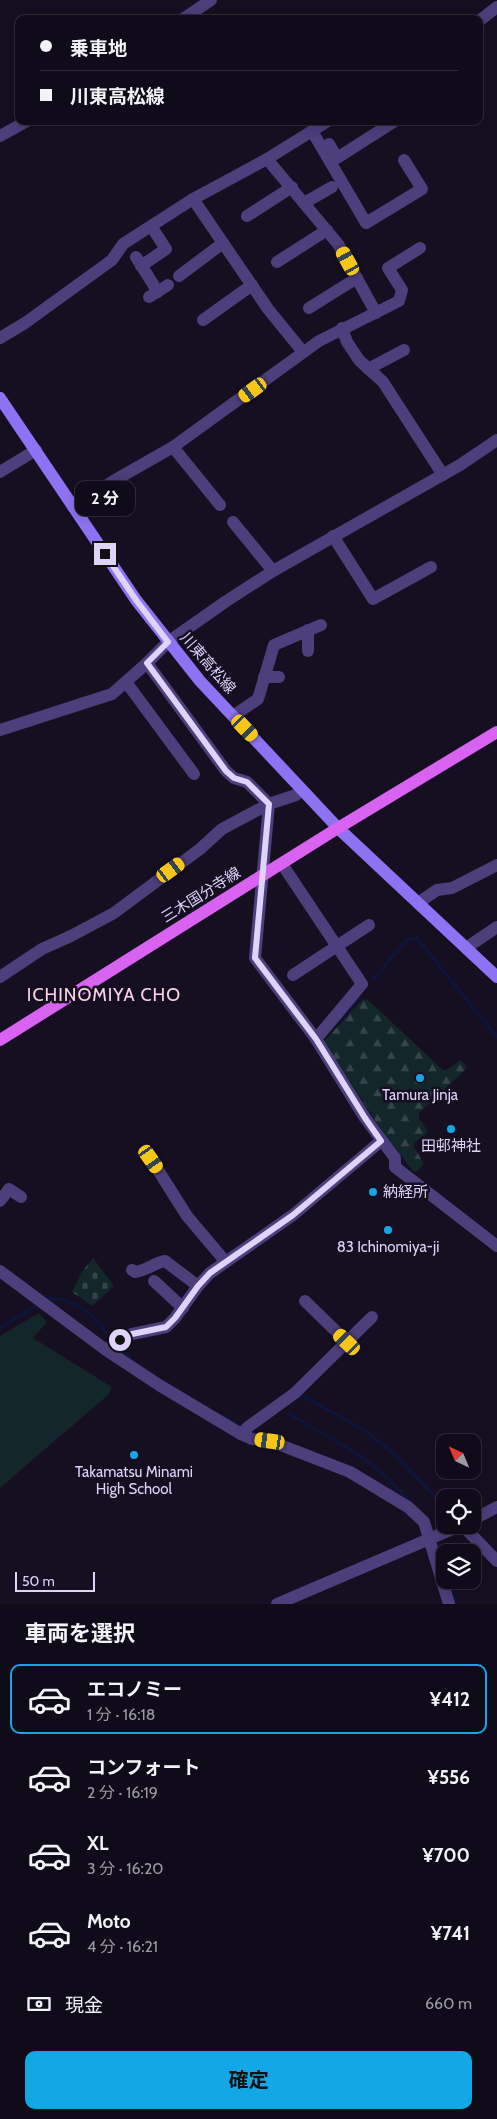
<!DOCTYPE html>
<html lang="ja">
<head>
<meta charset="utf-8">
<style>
  :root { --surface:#100b19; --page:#1e1926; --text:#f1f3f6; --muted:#9c9ba2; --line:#302b38; --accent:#14a7e6 }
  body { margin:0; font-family:Cabin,"Noto Sans JP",sans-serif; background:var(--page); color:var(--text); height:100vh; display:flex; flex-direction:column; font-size:19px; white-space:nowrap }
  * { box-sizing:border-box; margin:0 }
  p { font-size:16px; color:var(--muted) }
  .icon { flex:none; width:28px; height:28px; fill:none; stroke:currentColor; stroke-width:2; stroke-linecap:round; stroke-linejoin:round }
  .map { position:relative; height:1604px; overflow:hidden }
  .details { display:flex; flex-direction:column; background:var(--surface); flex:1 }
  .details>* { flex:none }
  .guide { position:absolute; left:15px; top:15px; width:468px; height:110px; border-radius:10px; box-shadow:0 2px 12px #0003,0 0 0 1px var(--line); display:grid; align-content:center; height:110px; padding:0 25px; background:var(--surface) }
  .needle { width:32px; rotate:316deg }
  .fabs { position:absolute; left:436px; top:1434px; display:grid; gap:10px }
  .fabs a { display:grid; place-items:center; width:45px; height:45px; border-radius:10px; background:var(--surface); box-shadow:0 2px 12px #0003,0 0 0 1px var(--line); font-size:25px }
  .scale { position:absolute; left:15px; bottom:12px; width:80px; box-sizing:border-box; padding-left:5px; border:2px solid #dfd3fb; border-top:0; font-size:14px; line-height:18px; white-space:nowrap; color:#dfd3fb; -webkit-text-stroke:4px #160f21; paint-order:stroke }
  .end { position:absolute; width:22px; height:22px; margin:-11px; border:6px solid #dfd3fb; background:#111; box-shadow:0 0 0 2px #111 }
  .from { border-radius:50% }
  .bubble { position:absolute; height:35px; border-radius:10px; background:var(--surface); box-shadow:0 2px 12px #0003,0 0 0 1px var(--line); font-size:16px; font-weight:700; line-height:35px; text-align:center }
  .car { position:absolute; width:15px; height:30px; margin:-15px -8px; border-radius:6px; box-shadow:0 0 4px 1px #0007; background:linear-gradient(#f5c518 24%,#345 0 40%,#f5c518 0 76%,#345 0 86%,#f5c518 0) }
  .guide b { display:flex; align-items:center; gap:18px; height:48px; font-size:19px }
  .guide b+b { border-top:1px solid var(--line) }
  .guide i { width:12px; height:12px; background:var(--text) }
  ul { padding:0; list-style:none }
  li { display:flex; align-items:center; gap:15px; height:70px; margin:0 10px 8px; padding:0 15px; border:2px solid transparent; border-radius:10px }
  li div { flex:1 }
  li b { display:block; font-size:19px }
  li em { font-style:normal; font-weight:700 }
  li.active { border-color:var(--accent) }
  li>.icon { width:45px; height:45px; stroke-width:1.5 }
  h2 { padding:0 25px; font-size:22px; line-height:60px }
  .pay { display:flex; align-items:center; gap:12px; height:55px; padding:0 25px; font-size:19px }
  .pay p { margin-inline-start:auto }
  .cta { display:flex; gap:10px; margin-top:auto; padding:10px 25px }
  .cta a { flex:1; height:58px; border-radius:10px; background:var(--accent); color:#111; font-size:20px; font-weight:700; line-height:58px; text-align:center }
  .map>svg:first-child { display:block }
  .forest { fill:url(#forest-firs) }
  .cemetery { fill:url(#cemetery-stones) }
  .pitch { fill:#13262a }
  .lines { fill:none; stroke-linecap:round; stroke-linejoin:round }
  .stream { stroke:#0e153b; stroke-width:3 }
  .minor { stroke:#4d3e7c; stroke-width:12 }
  .secondary { stroke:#8f72f3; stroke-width:12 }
  .primary { stroke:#d863f1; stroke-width:12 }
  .route { stroke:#dfd3fb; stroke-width:6 }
  .poi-dot { fill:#14a7e6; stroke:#160f21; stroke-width:2 }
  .labels { text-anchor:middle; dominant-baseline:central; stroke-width:5; stroke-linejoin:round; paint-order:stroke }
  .street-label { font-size:15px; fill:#dfd3fb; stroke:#160f21 }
  .poi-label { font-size:15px; fill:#dfd3fb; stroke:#160f21 }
  .quarter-label { font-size:18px; letter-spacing:1px; fill:#fbd5e6; stroke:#160f21 }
</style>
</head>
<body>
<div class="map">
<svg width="497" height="1604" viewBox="0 0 497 1604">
  <defs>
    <pattern id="forest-firs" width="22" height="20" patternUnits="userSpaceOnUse" patternTransform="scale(1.25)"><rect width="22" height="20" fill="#13262a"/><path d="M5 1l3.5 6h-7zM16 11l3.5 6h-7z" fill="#35454a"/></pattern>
    <pattern id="cemetery-stones" width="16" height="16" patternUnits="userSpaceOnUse" patternTransform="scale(1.25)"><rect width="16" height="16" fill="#13262a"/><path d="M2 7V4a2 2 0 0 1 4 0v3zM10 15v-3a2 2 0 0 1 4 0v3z" fill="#35454a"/></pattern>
  </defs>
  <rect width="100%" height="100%" fill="#160f21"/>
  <path class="forest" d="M363,999L368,1000L443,1070H446L461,1060L466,1066L465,1070L419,1113V1118L427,1130V1133L414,1143V1147L423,1162V1165L416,1172L413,1171L380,1128L325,1043V1040Z"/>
  <path class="cemetery" d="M93,1258L114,1286L92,1306L72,1292L81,1273Z"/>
  <path class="pitch" d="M39,1313L47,1322L33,1338L112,1387L108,1395L0,1488V1336Z"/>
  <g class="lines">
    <g class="stream">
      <path d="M373,979L407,940L417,938L497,1037"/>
      <path d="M335,1025L360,997"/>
      <path d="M47,1298C79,1298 93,1315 110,1338"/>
      <path d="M0,1328L37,1305"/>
      <path d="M120,1348L131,1358"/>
      <path d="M299,1397L301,1395L364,1430L393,1453L445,1507"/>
      <path d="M289,1414L358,1454L384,1475L409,1500"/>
      <path d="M224,1415L238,1426"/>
      <path d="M441,1554L445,1565"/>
      <path d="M450,1580L451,1583"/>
      <path d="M453,1592L456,1604"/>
    </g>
    <g class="minor">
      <path d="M183,19L211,0"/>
      <path d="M479,21L497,7"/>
      <path d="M312,131L366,223L422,189L404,160"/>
      <path d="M0,136L27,121"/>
      <path d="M329,144L337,158L395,121"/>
      <path d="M267,159L338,244L376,313"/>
      <path d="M193,199L268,309L303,352"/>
      <path d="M304,203L332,187"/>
      <path d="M247,216L292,187"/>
      <path d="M136,257L158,292"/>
      <path d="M277,262L327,230"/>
      <path d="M141,266L166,249L151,226"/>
      <path d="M179,276L223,243"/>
      <path d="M149,297L168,285"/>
      <path d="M309,308L357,278"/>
      <path d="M203,320L252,285"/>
      <path d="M342,328L347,342L359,360L383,382L443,475"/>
      <path d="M0,338L25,323L112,260L123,244L193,199L267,159L328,121"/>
      <path d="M368,369L404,350"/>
      <path d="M173,447L220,505"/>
      <path d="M0,472L36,450"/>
      <path d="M73,507L115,480L173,447L319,341L399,301L402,290L388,268L420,248"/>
      <path d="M233,522L273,571"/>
      <path d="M333,536L373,599L431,567"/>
      <path d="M308,651V630"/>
      <path d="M147,663L226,771L234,778L247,782L269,804L255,958L316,1039L365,1118L395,1158V1167L497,1246"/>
      <path d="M264,677H279"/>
      <path d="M126,682L194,774"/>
      <path d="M233,716L258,699L274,645L321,625"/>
      <path d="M0,730L112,694L147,663L168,642L225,602L273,571L460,465L497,440"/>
      <path d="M282,864L362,984L316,1039"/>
      <path d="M418,903L437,890L452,888L497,865"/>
      <path d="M466,948L497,927"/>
      <path d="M293,975L369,925"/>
      <path d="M0,977L42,949L71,936L114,913L200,849L222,829L269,804L296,795L302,790"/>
      <path d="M151,1159L187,1216L225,1261"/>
      <path d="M0,1201L9,1189L21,1197"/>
      <path d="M132,1270L135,1272C146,1271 154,1263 165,1261L198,1286"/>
      <path d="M0,1271L106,1350L159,1385L241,1434L252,1439L270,1441L350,1472L408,1507L424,1522L449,1604"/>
      <path d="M154,1281L183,1308"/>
      <path d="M305,1301L347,1342"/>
      <path d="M106,1350L120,1340L132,1334L166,1327L175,1318L198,1286L210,1273L293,1215L381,1141"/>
      <path d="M241,1434L248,1427L295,1393L372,1317"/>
      <path d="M472,1520L497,1507"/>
      <path d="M462,1525L497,1561"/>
      <path d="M277,1604L462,1525"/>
    </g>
    <path class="secondary" d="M0,398L136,600L200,681L338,828L497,977"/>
    <path class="primary" d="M0,1040L338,828L497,732"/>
  </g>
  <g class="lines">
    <path class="route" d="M105,554L136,600L168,642L147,663L226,771L234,778L247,782L269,804L255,958L316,1039L365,1118L381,1141L293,1215L210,1273L198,1286L175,1318L166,1327L132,1334L120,1340"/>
  </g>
  <g class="poi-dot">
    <circle cx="420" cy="1078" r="5"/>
    <circle cx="451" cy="1129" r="5"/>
    <circle cx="373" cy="1192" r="5"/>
    <circle cx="388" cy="1230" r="5"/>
    <circle cx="134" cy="1455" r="5"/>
  </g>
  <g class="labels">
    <g class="street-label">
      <text transform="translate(208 663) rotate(49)">川東高松線</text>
      <text transform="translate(201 895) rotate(-32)">三木国分寺線</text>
    </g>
    <g class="poi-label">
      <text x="420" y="1095">Tamura Jinja</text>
      <text x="451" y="1146">田邨神社</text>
      <text x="383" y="1192" text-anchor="start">納経所</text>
      <text x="388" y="1247">83 Ichinomiya-ji</text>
      <text x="134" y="1472">Takamatsu Minami<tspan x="134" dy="17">High School</tspan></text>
    </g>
    <g class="quarter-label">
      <text x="104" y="995">ICHINOMIYA CHO</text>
    </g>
  </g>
</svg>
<div class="fabs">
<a><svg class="needle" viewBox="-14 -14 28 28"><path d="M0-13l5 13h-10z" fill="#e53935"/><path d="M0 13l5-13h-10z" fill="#9c9ba2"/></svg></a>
<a><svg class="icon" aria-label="locate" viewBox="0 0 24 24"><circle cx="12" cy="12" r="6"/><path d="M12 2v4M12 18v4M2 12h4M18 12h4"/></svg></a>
<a><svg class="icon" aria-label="layers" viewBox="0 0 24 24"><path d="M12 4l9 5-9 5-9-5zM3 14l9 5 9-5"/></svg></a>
</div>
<div class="scale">50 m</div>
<i class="end from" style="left:120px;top:1340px"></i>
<i class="end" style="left:105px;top:554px"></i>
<div class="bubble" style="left:75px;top:481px;width:60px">2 分</div>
<i class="car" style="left:348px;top:261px;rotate:331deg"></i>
<i class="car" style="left:253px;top:390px;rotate:234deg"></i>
<i class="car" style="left:245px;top:728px;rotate:136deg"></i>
<i class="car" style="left:171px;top:870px;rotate:54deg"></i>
<i class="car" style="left:151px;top:1159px;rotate:145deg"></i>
<i class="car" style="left:347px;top:1342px;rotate:314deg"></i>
<i class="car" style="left:270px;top:1441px;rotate:278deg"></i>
<div class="guide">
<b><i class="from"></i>乗車地</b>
<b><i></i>川東高松線</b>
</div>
</div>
<section class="details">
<h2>車両を選択</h2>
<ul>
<li class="active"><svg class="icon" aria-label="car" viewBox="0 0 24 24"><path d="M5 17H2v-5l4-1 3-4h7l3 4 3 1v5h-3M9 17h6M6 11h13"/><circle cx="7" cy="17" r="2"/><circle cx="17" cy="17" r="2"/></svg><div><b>エコノミー</b><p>1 分 · 16:18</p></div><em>¥412</em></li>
<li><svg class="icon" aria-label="car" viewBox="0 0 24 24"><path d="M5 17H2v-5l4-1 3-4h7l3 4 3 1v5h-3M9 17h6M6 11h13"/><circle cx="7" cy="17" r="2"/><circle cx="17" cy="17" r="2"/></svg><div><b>コンフォート</b><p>2 分 · 16:19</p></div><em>¥556</em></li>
<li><svg class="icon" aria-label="car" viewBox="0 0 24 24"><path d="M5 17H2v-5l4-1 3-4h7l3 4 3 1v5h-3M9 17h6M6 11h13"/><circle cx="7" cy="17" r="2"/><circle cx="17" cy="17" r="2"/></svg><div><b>XL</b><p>3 分 · 16:20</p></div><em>¥700</em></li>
<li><svg class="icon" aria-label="car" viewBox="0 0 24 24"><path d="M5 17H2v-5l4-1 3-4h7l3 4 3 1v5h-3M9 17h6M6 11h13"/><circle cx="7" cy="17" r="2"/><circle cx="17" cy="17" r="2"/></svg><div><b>Moto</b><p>4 分 · 16:21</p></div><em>¥741</em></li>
</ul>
<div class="pay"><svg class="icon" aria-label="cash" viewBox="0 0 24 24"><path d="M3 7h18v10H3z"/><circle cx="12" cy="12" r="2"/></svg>現金<p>660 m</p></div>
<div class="cta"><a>確定</a></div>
</section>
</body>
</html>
